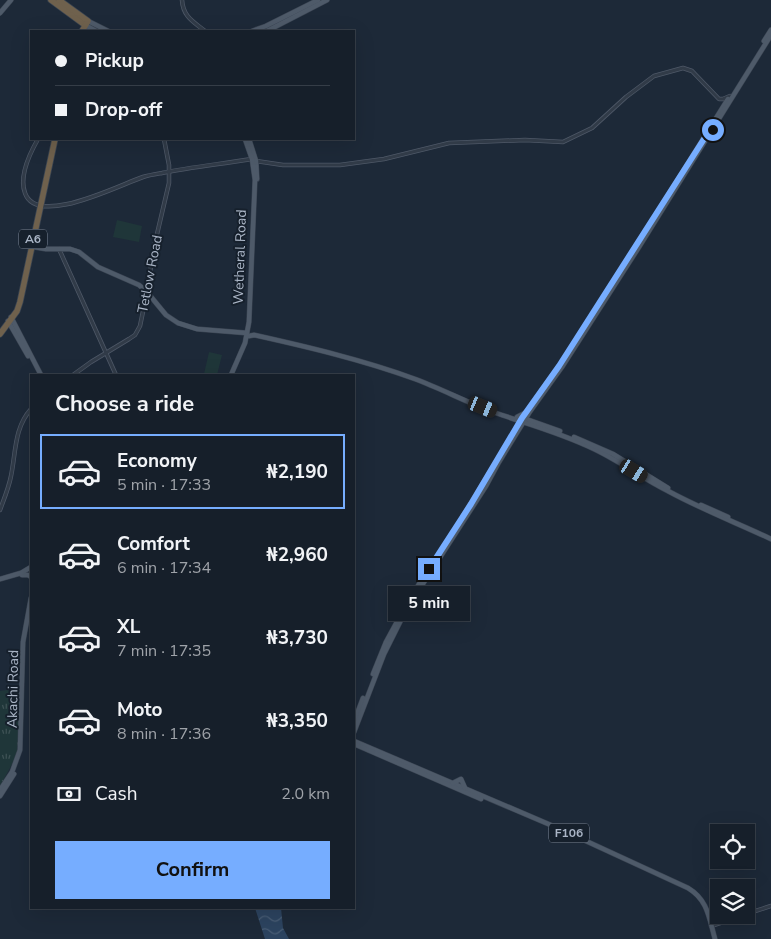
<!DOCTYPE html>
<html lang="en">
<head>
<meta charset="utf-8">
<style>
  :root { --surface:#161f2a; --page:#232c36; --text:#f1f3f6; --muted:#9ea2a8; --line:#353d47; --accent:#76adff }
  body { margin:0; font-family:"Nunito Sans",sans-serif; background:var(--page); color:var(--text); height:100vh; display:flex; flex-direction:column; font-size:19px; white-space:nowrap }
  * { box-sizing:border-box; margin:0 }
  p { font-size:16px; color:var(--muted) }
  .icon { flex:none; width:28px; height:28px; fill:none; stroke:currentColor; stroke-width:2; stroke-linecap:round; stroke-linejoin:round }
  .map { position:relative; flex:1; overflow:hidden }
  .details { position:absolute; left:30px; top:374px; width:325px; height:535px; display:flex; flex-direction:column; background:var(--surface); border-radius:0px; box-shadow:0 5px 20px #0002,0 0 0 1px var(--line) }
  .details>* { flex:none }
  .banner { position:absolute; left:30px; top:30px; width:325px; height:110px; border-radius:0px; box-shadow:0 5px 20px #0002,0 0 0 1px var(--line); display:grid; align-content:center; height:110px; padding:0 25px; background:var(--surface) }
  .fabs { position:absolute; left:710px; top:824px; display:grid; gap:10px }
  .fabs a { display:grid; place-items:center; width:45px; height:45px; border-radius:0px; background:var(--surface); box-shadow:0 5px 20px #0002,0 0 0 1px var(--line); font-size:25px }
  .end { position:absolute; width:22px; height:22px; margin:-11px; border:6px solid #76adff; background:#111; box-shadow:0 0 0 2px #111 }
  .from { border-radius:50% }
  .bubble { position:absolute; height:35px; border-radius:0px; background:var(--surface); box-shadow:0 5px 20px #0002,0 0 0 1px var(--line); font-size:16px; font-weight:700; line-height:35px; text-align:center }
  .car { position:absolute; width:15px; height:30px; margin:-15px -8px; border-radius:6px; box-shadow:0 0 4px 1px #0007; background:linear-gradient(#222 24%,#8ab4d8 0 40%,#222 0 76%,#8ab4d8 0 86%,#222 0) }
  .banner b { display:flex; align-items:center; gap:18px; height:48px; font-size:19px }
  .banner b+b { border-top:1px solid var(--line) }
  .banner i { width:12px; height:12px; background:var(--text) }
  ul { padding:0; list-style:none }
  li { display:flex; align-items:center; gap:15px; height:75px; margin:0 10px 8px; padding:0 15px; border:2px solid transparent; border-radius:0px }
  li div { flex:1 }
  li b { display:block; font-size:19px }
  li em { font-style:normal; font-weight:700 }
  li.selected { border-color:var(--accent) }
  li>.icon { width:45px; height:45px; stroke-width:1.5 }
  h2 { padding:0 25px; font-size:22px; line-height:60px }
  .pay { display:flex; align-items:center; gap:12px; height:55px; padding:0 25px; font-size:19px }
  .pay p { margin-inline-start:auto }
  .button { display:flex; gap:10px; margin-top:auto; padding:10px 25px }
  .button a { flex:1; height:58px; border-radius:0px; background:var(--accent); color:#111; font-size:20px; font-weight:700; line-height:58px; text-align:center }
  .map>svg:first-child { display:block }
  .park { fill:url(#park-tufts) }
  .pitch { fill:#1f3639 }
  .water { fill:url(#water-waves) }
  .lines { fill:none; stroke-linecap:round; stroke-linejoin:round }
  .minor-casing { stroke:#4e5867; stroke-width:4.5 }
  .major-casing { stroke:#3a4452; stroke-width:5.5 }
  .highway-casing { stroke:#3b4552; stroke-width:7 }
  .minor { stroke:#313b48; stroke-width:3 }
  .major { stroke:#4e5a69; stroke-width:4.5 }
  .highway { stroke:#6f614d; stroke-width:5.5 }
  .route { stroke:#76adff; stroke-width:6 }
  .labels { text-anchor:middle; dominant-baseline:central; stroke-width:4; stroke-linejoin:round; paint-order:stroke }
  .shield { fill:#16202c; stroke:#7e8898; stroke-width:1 }
  .shield-label { font-size:12px; font-weight:bold; fill:#aab5c6 }
  .street-label { font-size:14px; fill:#aab5c6; stroke:#16202c }
</style>
</head>
<body>
<div class="map">
<svg width="771" height="939" viewBox="0 0 771 939">
  <defs>
    <pattern id="park-tufts" width="24" height="20" patternUnits="userSpaceOnUse" patternTransform="scale(1.25)"><rect width="24" height="20" fill="#1f3639"/><path d="M3 7l-1-3M5 7V3M7 7l1-3M15 17l-1-3M17 17v-4M19 17l1-3" fill="none" stroke="#3d5154"/></pattern>
    <pattern id="water-waves" width="16" height="10" patternUnits="userSpaceOnUse" patternTransform="scale(1.25)"><rect width="16" height="10" fill="#2c435f"/><path d="M0 5q4-4 8 0t8 0" fill="none" stroke="#485c74"/></pattern>
  </defs>
  <rect width="100%" height="100%" fill="#1d2938"/>
  <path class="park" d="M21,688L19,744L17,755L0,786V691Z"/>
  <g class="pitch">
    <path d="M117,220L142,226L139,242L113,237Z"/>
    <path d="M209,352L222,355L217,375L204,374Z"/>
  </g>
  <path class="water" d="M255,908H281L283,928L289,939H265Z"/>
  <g class="lines">
    <g class="minor-casing">
      <g id="minor">
        <path d="M182,0C183,17 194,22 205,31"/>
        <path d="M38,139C30,153 19,177 25,193C37,228 121,184 143,177C149,175 156,174 162,173C192,167 222,164 252,159"/>
        <path d="M256,161L283,165H340L384,159L449,143L525,140L563,142L592,128L626,97L654,76L683,68L692,71L719,99H723L730,96L732,97"/>
        <path d="M59,249L116,375"/>
        <path d="M73,375L91,362L129,339L135,335L140,326L147,292L154,247L169,183V165L164,139"/>
        <path d="M0,510C4,499 9,487 11,476C16,452 14,428 31,409"/>
        <path d="M746,914L771,906"/>
        <path d="M711,926L744,915"/>
      </g>
    </g>
    <g class="major-casing">
      <g id="major">
        <path d="M0,13L11,0"/>
        <path d="M88,21L108,31"/>
        <path d="M85,25L96,31"/>
        <path d="M252,31L266,26L318,0"/>
        <path d="M267,31L327,0"/>
        <path d="M764,41L771,30"/>
        <path d="M249,139L256,161L257,179"/>
        <path d="M641,239L728,99"/>
        <path d="M28,246L46,249H70L79,252L98,267L139,285L147,292L166,315L178,323L197,329L247,333"/>
        <path d="M11,317L41,375"/>
        <path d="M8,321L28,356"/>
        <path d="M249,336L254,335C308,347 363,360 415,379C442,389 468,403 496,413C528,424 561,433 592,448C618,460 642,478 668,491C701,509 737,523 771,539"/>
        <path d="M231,375L245,343L249,322L255,180L252,159L245,139"/>
        <path d="M517,417L527,412"/>
        <path d="M529,420L560,431"/>
        <path d="M574,437L613,454L668,488"/>
        <path d="M701,505L728,517"/>
        <path d="M463,516L493,467"/>
        <path d="M22,575H28L31,577"/>
        <path d="M0,579L21,573L31,567"/>
        <path d="M410,598L425,575"/>
        <path d="M373,674L386,642L405,607"/>
        <path d="M354,722L363,698"/>
        <path d="M354,732L384,654L406,610L486,486L499,462L529,413L562,367L639,247L771,35"/>
        <path d="M354,741L560,829L688,888C708,900 709,918 715,939"/>
        <path d="M354,744L481,799"/>
        <path d="M453,783L461,779L465,788"/>
        <path d="M0,790L12,772L20,750L23,642L31,598"/>
        <path d="M0,796L14,774"/>
      </g>
    </g>
    <g class="highway-casing">
      <g id="highway">
        <path d="M51,0L85,25"/>
        <path d="M59,0L88,21L82,31"/>
        <path d="M0,334L17,311L20,302L55,139"/>
      </g>
    </g>
    <use href="#minor" class="minor"/>
    <use href="#major" class="major"/>
    <use href="#highway" class="highway"/>
  </g>
  <g class="lines">
    <path class="route" d="M429,569L471,504L522,418L559,366L711,128L713,130"/>
  </g>
  <g class="labels">
    <g class="shield">
      <rect x="19" y="229.5" width="28" height="19" rx="4"/>
      <rect x="549" y="823.5" width="40" height="19" rx="4"/>
    </g>
    <g class="shield-label">
      <text x="33" y="239">A6</text>
      <text x="569" y="833">F106</text>
    </g>
    <g class="street-label">
      <text transform="translate(240 257) rotate(-88)">Wetheral Road</text>
      <text transform="translate(150 274) rotate(-79)">Tetlow Road</text>
      <text transform="translate(13 689) rotate(-89)">Akachi Road</text>
    </g>
  </g>
</svg>
<div class="fabs">
<a><svg class="icon" aria-label="locate" viewBox="0 0 24 24"><circle cx="12" cy="12" r="6"/><path d="M12 2v4M12 18v4M2 12h4M18 12h4"/></svg></a>
<a><svg class="icon" aria-label="layers" viewBox="0 0 24 24"><path d="M12 4l9 5-9 5-9-5zM3 14l9 5 9-5"/></svg></a>
</div>
<i class="end from" style="left:713px;top:130px"></i>
<i class="end" style="left:429px;top:569px"></i>
<div class="bubble" style="left:388px;top:586px;width:82px">5 min</div>
<i class="car" style="left:483px;top:407px;rotate:112deg"></i>
<i class="car" style="left:634px;top:471px;rotate:121deg"></i>
<div class="banner">
<b><i class="from"></i>Pickup</b>
<b><i></i>Drop-off</b>
</div>
<section class="details">
<h2>Choose a ride</h2>
<ul>
<li class="selected"><svg class="icon" aria-label="car" viewBox="0 0 24 24"><path d="M5 17H2v-5l4-1 3-4h7l3 4 3 1v5h-3M9 17h6M6 11h13"/><circle cx="7" cy="17" r="2"/><circle cx="17" cy="17" r="2"/></svg><div><b>Economy</b><p>5 min · 17:33</p></div><em>₦2,190</em></li>
<li><svg class="icon" aria-label="car" viewBox="0 0 24 24"><path d="M5 17H2v-5l4-1 3-4h7l3 4 3 1v5h-3M9 17h6M6 11h13"/><circle cx="7" cy="17" r="2"/><circle cx="17" cy="17" r="2"/></svg><div><b>Comfort</b><p>6 min · 17:34</p></div><em>₦2,960</em></li>
<li><svg class="icon" aria-label="car" viewBox="0 0 24 24"><path d="M5 17H2v-5l4-1 3-4h7l3 4 3 1v5h-3M9 17h6M6 11h13"/><circle cx="7" cy="17" r="2"/><circle cx="17" cy="17" r="2"/></svg><div><b>XL</b><p>7 min · 17:35</p></div><em>₦3,730</em></li>
<li><svg class="icon" aria-label="car" viewBox="0 0 24 24"><path d="M5 17H2v-5l4-1 3-4h7l3 4 3 1v5h-3M9 17h6M6 11h13"/><circle cx="7" cy="17" r="2"/><circle cx="17" cy="17" r="2"/></svg><div><b>Moto</b><p>8 min · 17:36</p></div><em>₦3,350</em></li>
</ul>
<div class="pay"><svg class="icon" aria-label="cash" viewBox="0 0 24 24"><path d="M3 7h18v10H3z"/><circle cx="12" cy="12" r="2"/></svg>Cash<p>2.0 km</p></div>
<div class="button"><a>Confirm</a></div>
</section>
</div>
</body>
</html>
